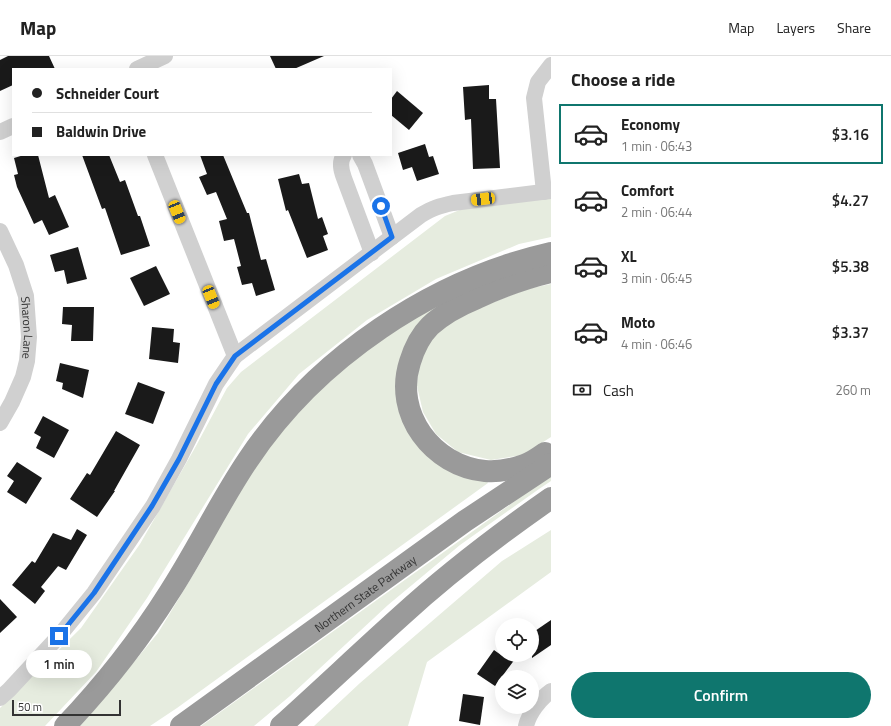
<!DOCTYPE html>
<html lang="en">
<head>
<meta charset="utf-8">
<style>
  :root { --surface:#fff; --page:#f2f2f2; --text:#222; --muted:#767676; --line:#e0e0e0; --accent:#0f766e }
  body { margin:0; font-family:"Titillium Web",sans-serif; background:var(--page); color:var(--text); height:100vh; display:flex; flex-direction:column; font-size:15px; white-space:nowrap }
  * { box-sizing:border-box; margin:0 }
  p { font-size:13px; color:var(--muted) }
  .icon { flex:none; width:22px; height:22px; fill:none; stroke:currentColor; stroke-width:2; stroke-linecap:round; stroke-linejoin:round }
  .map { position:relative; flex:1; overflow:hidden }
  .drawer { display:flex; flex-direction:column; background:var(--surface); width:340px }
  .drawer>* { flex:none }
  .banner { position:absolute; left:12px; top:12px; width:380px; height:88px; border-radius:0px; box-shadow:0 4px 16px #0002; display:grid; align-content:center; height:88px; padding:0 20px; background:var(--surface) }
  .buttons { position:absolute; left:495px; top:562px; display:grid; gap:8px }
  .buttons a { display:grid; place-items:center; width:44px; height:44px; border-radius:50%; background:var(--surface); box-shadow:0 4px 16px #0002; font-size:20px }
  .scale { position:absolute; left:12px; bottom:10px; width:109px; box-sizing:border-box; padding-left:4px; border:2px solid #333; border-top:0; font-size:11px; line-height:14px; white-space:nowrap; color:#333; -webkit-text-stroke:3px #fff; paint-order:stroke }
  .end { position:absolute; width:18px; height:18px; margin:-9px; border:5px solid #1a73e8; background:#fff; box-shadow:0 0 0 2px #fff }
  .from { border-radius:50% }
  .bubble { position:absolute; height:28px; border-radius:14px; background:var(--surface); box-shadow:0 4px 16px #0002; font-size:13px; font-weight:600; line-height:28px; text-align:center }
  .car { position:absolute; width:12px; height:24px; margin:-12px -6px; border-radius:5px; box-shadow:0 0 3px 1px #0007; background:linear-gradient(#f5c518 24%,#345 0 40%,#f5c518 0 76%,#345 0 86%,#f5c518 0) }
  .banner b { display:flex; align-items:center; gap:14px; height:38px; font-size:15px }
  .banner b+b { border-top:1px solid var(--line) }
  .banner i { width:10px; height:10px; background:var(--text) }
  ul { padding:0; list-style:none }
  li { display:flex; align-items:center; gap:12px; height:60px; margin:0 8px 6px; padding:0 12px; border:2px solid transparent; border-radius:0px }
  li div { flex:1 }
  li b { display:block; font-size:15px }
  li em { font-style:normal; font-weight:600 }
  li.current { border-color:var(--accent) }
  li>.icon { width:36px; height:36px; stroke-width:1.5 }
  h2 { padding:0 20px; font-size:18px; line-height:48px }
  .pay { display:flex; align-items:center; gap:10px; height:44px; padding:0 20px; font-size:15px }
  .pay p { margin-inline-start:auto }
  .button { display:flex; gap:8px; margin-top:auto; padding:8px 20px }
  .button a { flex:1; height:46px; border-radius:24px; background:var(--accent); color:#fff; font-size:16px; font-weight:600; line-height:46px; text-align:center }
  header { display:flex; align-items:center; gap:24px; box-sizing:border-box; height:56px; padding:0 20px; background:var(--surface); border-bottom:1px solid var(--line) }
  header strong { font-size:19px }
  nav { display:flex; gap:22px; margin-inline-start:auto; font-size:14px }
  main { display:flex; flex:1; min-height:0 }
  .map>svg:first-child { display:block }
  .green { fill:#e6ecdf }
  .building { fill:#1a1a1a }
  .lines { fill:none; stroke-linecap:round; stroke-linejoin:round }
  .minor { stroke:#d0d0d0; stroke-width:16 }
  .motorway { stroke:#9a9a9a; stroke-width:22 }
  .route { stroke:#1a73e8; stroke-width:5 }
  .labels { text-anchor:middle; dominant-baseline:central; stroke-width:4; stroke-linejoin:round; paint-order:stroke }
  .street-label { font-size:12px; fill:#333; stroke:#fff }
</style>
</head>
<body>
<header>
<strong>Map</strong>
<nav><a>Map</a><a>Layers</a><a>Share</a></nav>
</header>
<main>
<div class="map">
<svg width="551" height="670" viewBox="0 0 551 670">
  <rect width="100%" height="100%" fill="#fff"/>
  <g class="green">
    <path d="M551,141V181L519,188L436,223L367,264L299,318L248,378L147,542L96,616L45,670H0V652L81,572L140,488L196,390L227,332L241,316L445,160L467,151Z"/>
    <path d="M551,228V381L523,399L491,404L458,396L436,378L423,356L417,330L419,306L430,284L451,263L527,233Z"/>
    <path d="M478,229L414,279L409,371L483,420L488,427L177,652L150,670H80L104,642L158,577L205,499L233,440L266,394L314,338L360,299L419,259Z"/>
    <path d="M551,421V425L539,433L460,489L388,549L290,640L254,670H201L536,430Z"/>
    <path d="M551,474V516L427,606L408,670H314L360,627L502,505Z"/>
  </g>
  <g class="building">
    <path d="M8,0H49L55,13H13V29L0,35V4Z"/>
    <path d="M270,0H324L294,13H276Z"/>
    <path d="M489,29V43H496L500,112L473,113L471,63L465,64L463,31Z"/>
    <path d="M397,35L423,57L409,74L391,59V43Z"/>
    <path d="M425,88L429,101L433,100L439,118L417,125L412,111L403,114L398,97Z"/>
    <path d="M24,99H38L49,142L55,139L69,171L49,179L42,164L34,168L17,131L14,119L18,118L14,102Z"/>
    <path d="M82,99H109L120,126L125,124L138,160H140L150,190L121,199L105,152L102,153Z"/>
    <path d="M200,99H223L247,157H249L261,204L266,203L275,234L256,240L252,227L242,229L237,211L241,210L234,183L224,185L219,165L227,163L216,136L207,139L199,121L207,118Z"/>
    <path d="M299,118L302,128L309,127L318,163L322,161L328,178L323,180L328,194L307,202L288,154L286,155L278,123Z"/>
    <path d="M78,191L87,223L67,228L64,214L55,216L50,199Z"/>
    <path d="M156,210L170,238L144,250L130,222Z"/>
    <path d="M63,251H94L93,285H71L72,269L62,268Z"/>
    <path d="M152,271L174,273L173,286L180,287L178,307L149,303Z"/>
    <path d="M60,307L89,314L83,342L62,333L63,327L56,325Z"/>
    <path d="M138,326L165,336L153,368L125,358Z"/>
    <path d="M43,360L69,374L54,402L36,392L41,381L34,377Z"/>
    <path d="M116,375L140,389L114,435H115L97,461L70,443L87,417L90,419Z"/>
    <path d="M17,406L42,422L26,448L7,436L14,425L7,420Z"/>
    <path d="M77,473L87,479L66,514L58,510L59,509L41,531L45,535L35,548L12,529L32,505L35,507L53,477L71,484Z"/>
    <path d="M0,543L17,561L0,577Z"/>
    <path d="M551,564V589L532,602V577Z"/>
    <path d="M494,594L501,599H518L495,630L477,618Z"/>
    <path d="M463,638L484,641L480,669L459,665Z"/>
  </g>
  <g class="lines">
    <g class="minor">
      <path d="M137,13L165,0"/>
      <path d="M0,76L13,70"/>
      <path d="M155,99L235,300"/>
      <path d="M344,99C339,106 341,114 344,122L372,197"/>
      <path d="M360,99L365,108L392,181"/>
      <path d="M544,136L534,42L538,26L551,9"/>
      <path id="s1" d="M0,175L16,209L26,240L29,281L27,305L23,321L12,346L0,367"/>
      <path d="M0,642L9,634L59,580L94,537L153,450L179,403L216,328L235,300L421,159C433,152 439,150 453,147L551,135"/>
      <path d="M526,670C529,657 540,643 551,635"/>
    </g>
    <g class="motorway">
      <path d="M545,397C538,402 531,407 524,409C513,413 497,416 485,415C433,410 393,358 410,306C414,293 420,280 430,270C444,257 460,249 477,242C501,231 525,222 551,216"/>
      <path d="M65,670C103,630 140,583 169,537C197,494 219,447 248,404C316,302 432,224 551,197"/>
      <path id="s2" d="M181,670L465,465L551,408"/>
      <path d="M281,670C321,634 360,597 400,561C447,518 498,479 551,442"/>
    </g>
  </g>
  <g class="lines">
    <path class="route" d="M59,580L94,537L152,450L179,403L216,328L235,300L392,181L381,150"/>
  </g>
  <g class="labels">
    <g class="street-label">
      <text stroke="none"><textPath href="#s1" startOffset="102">Sharon Lane</textPath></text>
      <text stroke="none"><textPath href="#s2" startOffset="227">Northern State Parkway</textPath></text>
    </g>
  </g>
</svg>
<div class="buttons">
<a><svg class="icon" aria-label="locate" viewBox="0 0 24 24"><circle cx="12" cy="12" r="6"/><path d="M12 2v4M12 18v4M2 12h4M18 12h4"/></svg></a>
<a><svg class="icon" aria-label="layers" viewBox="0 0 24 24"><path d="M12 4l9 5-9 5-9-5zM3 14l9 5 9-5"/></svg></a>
</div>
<div class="scale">50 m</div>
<i class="end from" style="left:381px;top:150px"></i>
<i class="end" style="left:59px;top:580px"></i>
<div class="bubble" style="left:26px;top:594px;width:66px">1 min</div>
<i class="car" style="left:483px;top:143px;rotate:263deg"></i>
<i class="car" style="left:177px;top:156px;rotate:158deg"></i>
<i class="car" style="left:211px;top:241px;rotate:158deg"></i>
<div class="banner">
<b><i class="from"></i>Schneider Court</b>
<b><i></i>Baldwin Drive</b>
</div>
</div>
<section class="drawer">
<h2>Choose a ride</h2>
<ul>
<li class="current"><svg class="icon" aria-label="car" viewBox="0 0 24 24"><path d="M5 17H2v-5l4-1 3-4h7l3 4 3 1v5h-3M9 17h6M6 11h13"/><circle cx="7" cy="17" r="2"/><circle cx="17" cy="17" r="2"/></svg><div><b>Economy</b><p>1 min · 06:43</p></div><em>$3.16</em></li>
<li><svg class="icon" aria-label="car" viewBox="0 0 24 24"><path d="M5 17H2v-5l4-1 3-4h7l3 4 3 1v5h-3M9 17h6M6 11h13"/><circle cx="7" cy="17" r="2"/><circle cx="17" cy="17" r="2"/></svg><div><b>Comfort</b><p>2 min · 06:44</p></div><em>$4.27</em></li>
<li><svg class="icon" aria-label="car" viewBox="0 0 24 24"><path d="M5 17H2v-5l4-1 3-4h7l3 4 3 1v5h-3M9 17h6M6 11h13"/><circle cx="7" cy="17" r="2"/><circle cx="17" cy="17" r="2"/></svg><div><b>XL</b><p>3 min · 06:45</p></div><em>$5.38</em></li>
<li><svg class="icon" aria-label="car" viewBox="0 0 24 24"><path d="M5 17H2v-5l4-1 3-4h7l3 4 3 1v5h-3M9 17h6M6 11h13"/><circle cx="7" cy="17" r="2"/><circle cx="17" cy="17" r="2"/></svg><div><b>Moto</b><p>4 min · 06:46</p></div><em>$3.37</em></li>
</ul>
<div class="pay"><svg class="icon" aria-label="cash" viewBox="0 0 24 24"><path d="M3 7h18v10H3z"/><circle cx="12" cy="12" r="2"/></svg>Cash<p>260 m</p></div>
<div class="button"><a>Confirm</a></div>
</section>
</main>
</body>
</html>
